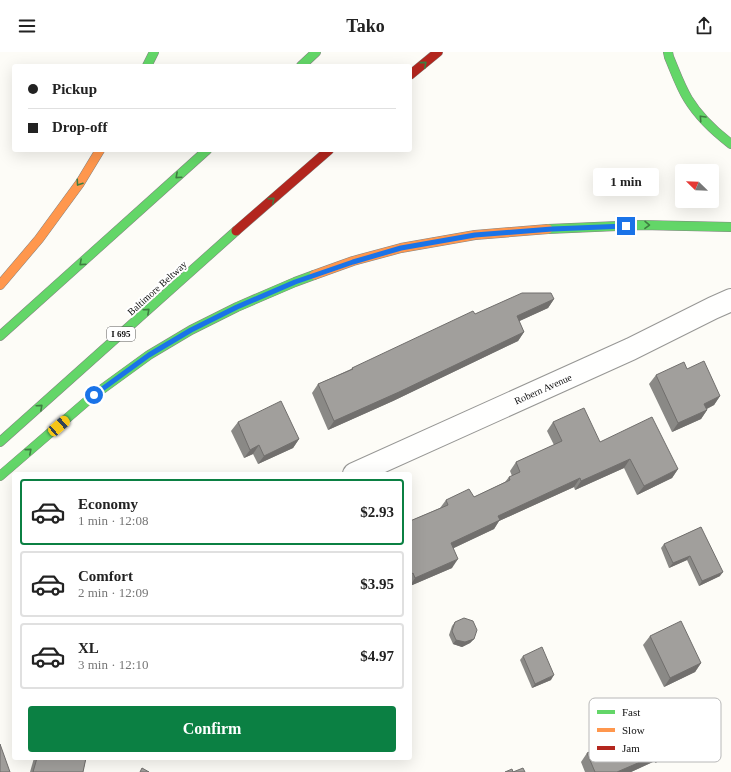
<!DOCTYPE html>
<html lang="en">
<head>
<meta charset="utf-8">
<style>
  :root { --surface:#fff; --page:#f2f2f2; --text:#222; --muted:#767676; --line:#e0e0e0; --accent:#0b8043 }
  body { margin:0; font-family:Georgia,serif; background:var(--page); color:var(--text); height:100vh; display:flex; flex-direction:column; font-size:15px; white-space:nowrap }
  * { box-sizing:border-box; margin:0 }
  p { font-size:13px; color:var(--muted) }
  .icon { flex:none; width:22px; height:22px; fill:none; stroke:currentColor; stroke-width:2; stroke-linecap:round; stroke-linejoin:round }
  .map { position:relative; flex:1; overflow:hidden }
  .drawer { position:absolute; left:12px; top:420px; width:400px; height:288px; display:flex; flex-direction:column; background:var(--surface); border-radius:4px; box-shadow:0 4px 16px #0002 }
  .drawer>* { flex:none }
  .top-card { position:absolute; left:12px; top:12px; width:400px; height:88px; border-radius:4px; box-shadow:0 4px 16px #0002; display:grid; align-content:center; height:88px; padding:0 16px; background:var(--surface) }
  .needle { width:26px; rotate:293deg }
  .buttons { position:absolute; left:675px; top:112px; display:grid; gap:8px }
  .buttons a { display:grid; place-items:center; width:44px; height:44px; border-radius:4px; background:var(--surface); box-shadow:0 4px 16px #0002; font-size:20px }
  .end { position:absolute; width:18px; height:18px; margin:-9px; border:5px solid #1a73e8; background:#fff; box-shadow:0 0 0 2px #fff }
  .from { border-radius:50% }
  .bubble { position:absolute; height:28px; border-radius:4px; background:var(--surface); box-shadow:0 4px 16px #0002; font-size:13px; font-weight:600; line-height:28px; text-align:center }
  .car { position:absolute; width:12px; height:24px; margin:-12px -6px; border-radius:5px; box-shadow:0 0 3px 1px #0007; background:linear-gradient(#f5c518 24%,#345 0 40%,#f5c518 0 76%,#345 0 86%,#f5c518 0) }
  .top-card b { display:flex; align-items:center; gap:14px; height:38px; font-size:15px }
  .top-card b+b { border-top:1px solid var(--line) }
  .top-card i { width:10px; height:10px; background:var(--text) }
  ul { padding:7px 0 0; list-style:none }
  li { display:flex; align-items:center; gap:12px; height:66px; margin:0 8px 6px; padding:0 8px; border:2px solid var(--line); border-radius:4px }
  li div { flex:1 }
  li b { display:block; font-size:15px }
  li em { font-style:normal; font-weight:600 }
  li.selected { border-color:var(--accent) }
  li>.icon { width:36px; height:36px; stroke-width:1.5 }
  .action { display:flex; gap:8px; margin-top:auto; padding:8px 16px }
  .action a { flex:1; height:46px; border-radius:4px; background:var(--accent); color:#fff; font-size:16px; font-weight:600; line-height:46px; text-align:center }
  header { display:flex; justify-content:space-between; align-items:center; height:52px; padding:0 16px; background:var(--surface); font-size:18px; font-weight:600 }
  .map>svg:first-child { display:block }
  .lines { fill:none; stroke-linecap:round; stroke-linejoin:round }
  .street-casing { stroke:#979795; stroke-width:24 }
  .fast-casing { stroke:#858482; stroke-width:10 }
  .slow-casing { stroke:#858482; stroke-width:10 }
  .jam-casing { stroke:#858482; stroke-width:10 }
  .street { stroke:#fffffe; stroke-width:22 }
  .fast { stroke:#63d668; stroke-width:9 }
  .slow { stroke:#ff974d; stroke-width:9 }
  .jam { stroke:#b3261e; stroke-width:9 }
  .wall { fill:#8a8986 }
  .shaded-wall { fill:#716f6d }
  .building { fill:#a19f9c; stroke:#716f6d }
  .oneway { stroke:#3e7d41 }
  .route { stroke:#1a73e8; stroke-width:5 }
  .labels { text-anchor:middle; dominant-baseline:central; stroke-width:4; stroke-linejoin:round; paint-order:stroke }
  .shield { fill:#fff; stroke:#585858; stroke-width:1 }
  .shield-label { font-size:9px; font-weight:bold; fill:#111 }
  .street-label { font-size:10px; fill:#111; stroke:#fff }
  .key { fill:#fff; stroke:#b8b8b8; stroke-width:1 }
  .key-label { font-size:11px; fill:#111 }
</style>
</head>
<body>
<header><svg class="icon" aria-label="menu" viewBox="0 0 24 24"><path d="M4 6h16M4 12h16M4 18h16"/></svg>Tako<svg class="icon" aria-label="share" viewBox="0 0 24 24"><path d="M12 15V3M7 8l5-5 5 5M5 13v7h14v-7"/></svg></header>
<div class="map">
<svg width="731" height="720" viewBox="0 0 731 720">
  <rect width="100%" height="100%" fill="#fdfcf7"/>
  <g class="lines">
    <g class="street-casing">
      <path id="street" d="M354,422L631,297L713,256L731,248"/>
    </g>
    <g class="fast-casing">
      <g id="fast">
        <path d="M668,0L669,5C675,19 680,34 688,47C699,65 714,79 731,92"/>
        <path d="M147,14L154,0"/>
        <path d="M301,14L316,0"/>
        <path d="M548,177L641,173L731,175"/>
        <path d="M0,284L207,98"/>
        <path d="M0,390L236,179"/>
        <path d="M0,424L94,343L149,303L191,278L237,255L295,230L314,223"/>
      </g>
    </g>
    <g class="slow-casing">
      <g id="slow">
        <path d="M314,223L353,209L401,196L475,183L548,177"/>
        <path d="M0,233L39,187L80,131L100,98"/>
      </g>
    </g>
    <g class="jam-casing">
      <g id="jam">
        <path d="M410,23L438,0"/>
        <path d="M236,179L329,98"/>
      </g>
    </g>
    <use href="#street" class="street"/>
    <use href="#fast" class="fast"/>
    <use href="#slow" class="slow"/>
    <use href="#jam" class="jam"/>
  </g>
  <g class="wall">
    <path d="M554,247L548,256L519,269L524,280L518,289L393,349L328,378L312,341L318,332L351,317L352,316Z"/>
    <path d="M687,317L720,344L714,353L707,357V358L701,367L672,380L649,332L656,323Z"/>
    <path d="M238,370L299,387L293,396L258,412L253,402L244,406L231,379Z"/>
    <path d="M553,370L600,390L678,417L672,426L637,443L624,416L575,438L574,435L499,469L494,477L454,496L452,516L410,534V469L440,456L446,448L474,445L505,430L509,425L512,424L510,419L516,410L554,393L547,379Z"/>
    <path d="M701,475L720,524L699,534L687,508L669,516L661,496L664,492Z"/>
    <path d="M455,570L474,587L470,591L462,595L453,592L449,583L452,574Z"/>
    <path d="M650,584L701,611L695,620L664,635L643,593Z"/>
    <path d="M523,604L551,628L532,636L520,608Z"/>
    <path d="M647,661L684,688L675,702L655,711V709L631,720H585L581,710L587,701L632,682L630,678L637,669L644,666Z"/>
    <path d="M34,706H86L83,720H30Z"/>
  </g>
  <g class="shaded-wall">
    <path d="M554,247L548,256L511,273L517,264Z"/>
    <path d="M524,280L518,289L393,349L328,378L334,369Z"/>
    <path d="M720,344L714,353L698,361L704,352Z"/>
    <path d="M707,358L701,367L672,380L678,371Z"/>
    <path d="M299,387L293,396L258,412L264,404Z"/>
    <path d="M259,393L253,402L244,406L250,398Z"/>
    <path d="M630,407L624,416L575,438L581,429Z"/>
    <path d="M678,417L672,426L637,443L644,434Z"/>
    <path d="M580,426L574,435L499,469L494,477L445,500L451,491L498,464Z"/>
    <path d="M690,504L687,508L669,516L673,511Z"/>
    <path d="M458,507L452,516L410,534L415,526Z"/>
    <path d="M723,520L720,524L699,534L702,529Z"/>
    <path d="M474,587L470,591L462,595L453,592L456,588Z"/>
    <path d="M701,611L695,620L664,635L670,626Z"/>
    <path d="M554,623L551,628L532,636L535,632Z"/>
    <path d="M684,688L675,702L655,711L662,702L680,690Z"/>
    <path d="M661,701L655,709L631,720H617Z"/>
  </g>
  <g class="building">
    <path d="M522,241H551L554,247L517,264L524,280L399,340L334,369L318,332L353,317L352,316L473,259L475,262Z"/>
    <path d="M704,309L720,344L704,352L707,358L678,371L656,323L684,310L687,317Z"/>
    <path d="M281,349L299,387L264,404L259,393L250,398L238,370Z"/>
    <path d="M584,356L600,390L652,365L678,417L644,434L630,407L581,429L580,426L498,464L500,468L451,491L458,507L415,526L413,521L410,523V469L448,453L446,448L469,437L474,445L510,428L509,425L520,420L516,410L562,389L553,370Z"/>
    <path d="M701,475L723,520L702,529L690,504L673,511L664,492Z"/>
    <path d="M464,566L473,569L477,578L474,587L465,590L456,588L452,579L455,570Z"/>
    <path d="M681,569L701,611L670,626L650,584Z"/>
    <path d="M542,595L554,623L535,632L523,604Z"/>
    <path d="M667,652L684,688L680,690L681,693L662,702L661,701L617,720H595L587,701L641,678L637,669L648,664L647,661Z"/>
    <path d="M0,692L10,720H0Z"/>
    <path d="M37,706H86L83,720H33Z"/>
    <path d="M142,716L149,720H140Z"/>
    <path d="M523,716L525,720H505L512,717L513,720Z"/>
  </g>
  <defs><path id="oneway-chevron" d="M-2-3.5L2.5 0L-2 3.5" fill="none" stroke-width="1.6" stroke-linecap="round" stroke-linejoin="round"/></defs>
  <g class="oneway">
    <use href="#oneway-chevron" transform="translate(424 12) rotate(-40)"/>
    <use href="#oneway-chevron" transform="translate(702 66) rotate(-133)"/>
    <use href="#oneway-chevron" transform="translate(178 124) rotate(138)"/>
    <use href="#oneway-chevron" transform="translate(79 131) rotate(124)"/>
    <use href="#oneway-chevron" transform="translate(272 148) rotate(-41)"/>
    <use href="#oneway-chevron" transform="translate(647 173) rotate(1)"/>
    <use href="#oneway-chevron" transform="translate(82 211) rotate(138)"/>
    <use href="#oneway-chevron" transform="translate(147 259) rotate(-42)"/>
    <use href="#oneway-chevron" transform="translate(40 355) rotate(-42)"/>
    <use href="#oneway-chevron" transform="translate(29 399) rotate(-41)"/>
  </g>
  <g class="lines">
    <path class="route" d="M94,343L149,303L191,278L237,255L295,230L353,210L401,196L475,183L552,177L626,174"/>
  </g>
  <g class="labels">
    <rect class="shield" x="107" y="275" width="28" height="14" rx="3"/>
    <g class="shield-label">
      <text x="121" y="282">I 695</text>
    </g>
    <g class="street-label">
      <text transform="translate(157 236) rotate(-42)">Baltimore Beltway</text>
      <text transform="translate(543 337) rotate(-24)">Robern Avenue</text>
    </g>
  </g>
  <rect x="589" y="646" width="132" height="64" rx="6" class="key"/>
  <rect x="597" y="658" width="18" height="4" fill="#63d668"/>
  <rect x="597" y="676" width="18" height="4" fill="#ff974d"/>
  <rect x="597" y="694" width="18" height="4" fill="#b3261e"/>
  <g class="key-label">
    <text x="622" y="664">Fast</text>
    <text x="622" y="682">Slow</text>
    <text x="622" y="700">Jam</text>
  </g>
</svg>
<div class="buttons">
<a><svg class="needle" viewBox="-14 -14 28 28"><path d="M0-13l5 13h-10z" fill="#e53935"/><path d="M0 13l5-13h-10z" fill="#767676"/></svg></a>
</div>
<i class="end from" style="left:94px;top:343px"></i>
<i class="end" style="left:626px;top:174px"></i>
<div class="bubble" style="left:593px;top:116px;width:66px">1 min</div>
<i class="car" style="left:59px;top:374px;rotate:49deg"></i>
<div class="top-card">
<b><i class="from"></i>Pickup</b>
<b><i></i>Drop-off</b>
</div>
<section class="drawer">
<ul>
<li class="selected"><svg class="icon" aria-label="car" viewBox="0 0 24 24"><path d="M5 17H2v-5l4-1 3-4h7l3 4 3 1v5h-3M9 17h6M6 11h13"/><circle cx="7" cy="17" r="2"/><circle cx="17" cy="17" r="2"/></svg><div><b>Economy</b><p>1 min · 12:08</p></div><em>$2.93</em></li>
<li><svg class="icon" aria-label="car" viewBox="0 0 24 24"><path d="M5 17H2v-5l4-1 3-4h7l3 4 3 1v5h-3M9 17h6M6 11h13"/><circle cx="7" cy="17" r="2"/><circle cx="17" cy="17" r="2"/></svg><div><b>Comfort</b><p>2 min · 12:09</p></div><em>$3.95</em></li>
<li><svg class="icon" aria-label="car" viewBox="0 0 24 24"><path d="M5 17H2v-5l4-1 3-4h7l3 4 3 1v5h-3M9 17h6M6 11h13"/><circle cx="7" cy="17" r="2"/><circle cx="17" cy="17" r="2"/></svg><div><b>XL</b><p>3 min · 12:10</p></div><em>$4.97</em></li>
</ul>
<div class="action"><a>Confirm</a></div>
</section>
</div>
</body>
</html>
